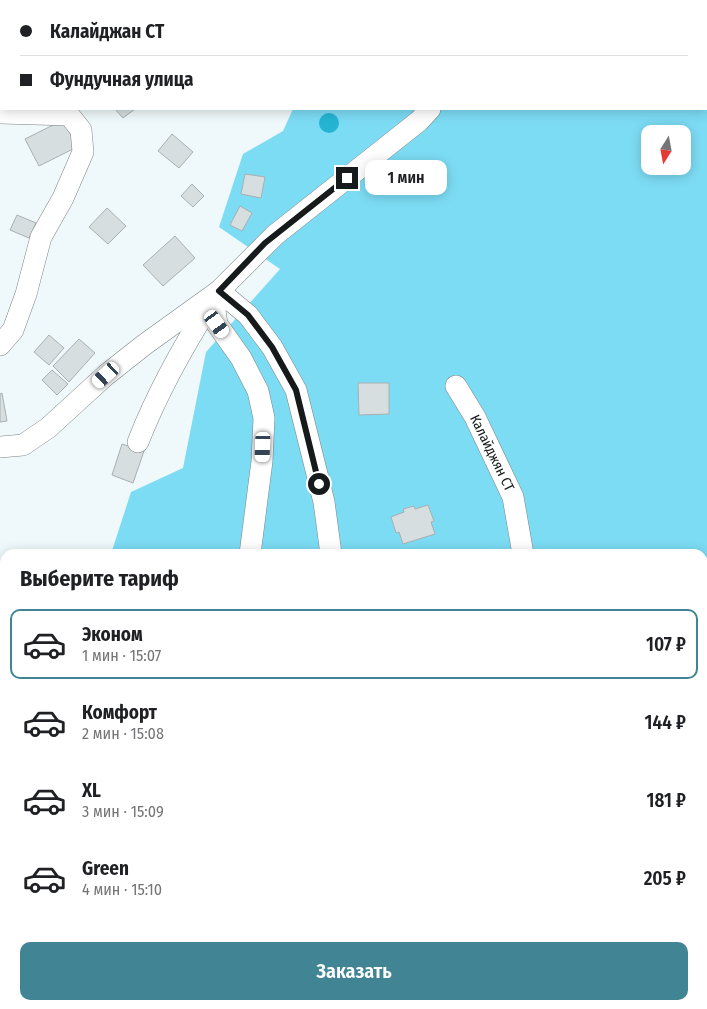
<!DOCTYPE html>
<html lang="ru">
<head>
<meta charset="utf-8">
<style>
  :root { --surface:#fff; --page:#f6f6f6; --text:#202124; --muted:#757577; --line:#e0e0e0; --accent:#418494 }
  body { margin:0; font-family:"Fira Sans Condensed",sans-serif; background:var(--page); color:var(--text); height:100vh; display:flex; flex-direction:column; font-size:19px; white-space:nowrap }
  * { box-sizing:border-box; margin:0 }
  p { font-size:16px; color:var(--muted) }
  .icon { flex:none; width:28px; height:28px; fill:none; stroke:currentColor; stroke-width:2; stroke-linecap:round; stroke-linejoin:round }
  .map { position:relative; flex:1; overflow:hidden }
  .details { position:absolute; left:0px; top:549px; width:708px; height:461px; display:flex; flex-direction:column; background:var(--surface); border-radius:15px 15px 0 0; box-shadow:0 2px 12px #0003 }
  .details>* { flex:none }
  .guide { position:absolute; left:0px; top:0px; width:708px; height:110px; box-shadow:0 2px 12px #0003; display:grid; align-content:center; height:110px; padding:0 20px; background:var(--surface) }
  .needle { width:32px; rotate:191deg }
  .controls { position:absolute; left:641px; top:125px; display:grid; gap:10px }
  .controls a { display:grid; place-items:center; width:50px; height:50px; border-radius:10px; background:var(--surface); box-shadow:0 2px 12px #0003; font-size:25px }
  .end { position:absolute; width:22px; height:22px; margin:-11px; border:6px solid #171a1a; background:#fff; box-shadow:0 0 0 2px #fff }
  .from { border-radius:50% }
  .bubble { position:absolute; height:35px; border-radius:10px; background:var(--surface); box-shadow:0 2px 12px #0003; font-size:16px; font-weight:600; line-height:35px; text-align:center }
  .car { position:absolute; width:15px; height:30px; margin:-15px -8px; border-radius:6px; box-shadow:0 0 4px 1px #0007; background:linear-gradient(#fff 24%,#345 0 40%,#fff 0 76%,#345 0 86%,#fff 0) }
  .guide b { display:flex; align-items:center; gap:18px; height:48px; font-size:19px }
  .guide b+b { border-top:1px solid var(--line) }
  .guide i { width:12px; height:12px; background:var(--text) }
  ul { padding:0; list-style:none }
  li { display:flex; align-items:center; gap:15px; height:70px; margin:0 10px 8px; padding:0 10px; border:2px solid transparent; border-radius:10px }
  li div { flex:1 }
  li b { display:block; font-size:19px }
  li em { font-style:normal; font-weight:600 }
  li.current { border-color:var(--accent) }
  li>.icon { width:45px; height:45px; stroke-width:1.5 }
  h2 { padding:0 20px; font-size:22px; line-height:60px }
  .cta { display:flex; gap:10px; margin-top:auto; padding:10px 20px }
  .cta a { flex:1; height:58px; border-radius:10px; background:var(--accent); color:#fff; font-size:20px; font-weight:600; line-height:58px; text-align:center }
  .map>svg:first-child { display:block }
  .green { fill:#7cdcf4; fill-rule:evenodd }
  .water { fill:#25b5d3 }
  .building { fill:#d6dee0; stroke:#a8b0b2 }
  .lines { fill:none; stroke-linecap:round; stroke-linejoin:round }
  .minor-casing { stroke:#7d8486; stroke-width:22 }
  .path { stroke:#989e9f; stroke-width:3; stroke-dasharray:2.5 4; stroke-linecap:butt }
  .minor { stroke:#fff; stroke-width:21 }
  .route { stroke:#171a1a; stroke-width:6 }
  .labels { text-anchor:middle; dominant-baseline:central; stroke-width:4; stroke-linejoin:round; paint-order:stroke }
  .street-label { font-size:14px; fill:#171a1a; stroke:#fff }
</style>
</head>
<body>
<div class="map">
<svg width="707" height="1009" viewBox="0 0 707 1009">
  <rect width="100%" height="100%" fill="#eff8fa"/>
  <g class="green">
    <path d="M152,0H290L153,1Z"/>
    <path d="M350,0H707V1009H0V781L5,776V1005H702V554H111L131,492L183,468L206,352L280,269L219,227L243,154L283,131L293,109H706V1H350ZM650,134H682V166H650Z"/>
  </g>
  <circle class="water" cx="329" cy="123" r="10"/>
  <g class="building">
    <path d="M10,0H31L32,1H11Z"/>
    <path d="M88,0H108L109,1H87Z"/>
    <path d="M377,0H447L376,1Z"/>
    <path d="M115,109H135L123,118Z"/>
    <path d="M63,120L77,147L39,166L25,139Z"/>
    <path d="M172,134L193,152L179,168L158,151Z"/>
    <path d="M245,174L265,177L261,198L241,194Z"/>
    <path d="M192,184L204,196L193,207L181,196Z"/>
    <path d="M240,206L252,213L242,231L230,225Z"/>
    <path d="M107,208L126,226L108,244L89,227Z"/>
    <path d="M17,215L36,223L29,238L10,230Z"/>
    <path d="M175,236L195,258L163,286L143,265Z"/>
    <path d="M49,335L64,348L49,365L34,352Z"/>
    <path d="M79,339L95,353L69,382L53,366Z"/>
    <path d="M52,370L68,384L57,395L42,380Z"/>
    <path d="M358,383H389V414L359,415Z"/>
    <path d="M2,393L7,421L0,422V394Z"/>
    <path d="M122,444L144,451L133,483L112,475Z"/>
    <path d="M428,505L434,521L431,522L435,534L403,544L399,532L396,533L391,517L404,512L403,509L414,506L415,509Z"/>
  </g>
  <g class="lines">
    <g class="minor-casing">
      <g id="minor">
        <path d="M484,1L485,0"/>
        <path d="M0,113L69,115L81,130L83,152L63,198L41,237L26,294L13,330L0,345"/>
        <path d="M219,291L248,315L272,347L296,390L324,502L331,554"/>
        <path d="M219,291L215,311L217,324L241,358L258,391L264,418L262,461L250,554"/>
        <path d="M456,386L475,417L513,497L523,554"/>
        <path d="M138,442C158,391 182,348 212,301"/>
        <path d="M0,447L23,445L48,428L106,375L144,345L219,291L275,235L419,121L430,109"/>
        <path d="M0,755L5,752"/>
        <path d="M534,1009L535,1005"/>
      </g>
    </g>
    <path class="path" d="M702,566L707,565"/>
    <use href="#minor" class="minor"/>
  </g>
  <g class="lines">
    <path class="route" d="M319,484L296,390L272,347L248,315L219,291L265,243L347,178"/>
  </g>
  <g class="labels">
    <g class="street-label">
      <text transform="translate(492 453) rotate(64)">Калайджян СТ</text>
    </g>
  </g>
</svg>
<div class="controls">
<a><svg class="needle" viewBox="-14 -14 28 28"><path d="M0-13l5 13h-10z" fill="#e53935"/><path d="M0 13l5-13h-10z" fill="#757577"/></svg></a>
</div>
<i class="end from" style="left:319px;top:484px"></i>
<i class="end" style="left:347px;top:178px"></i>
<div class="bubble" style="left:365px;top:160px;width:82px">1 мин</div>
<i class="car" style="left:217px;top:324px;rotate:144deg"></i>
<i class="car" style="left:106px;top:375px;rotate:228deg"></i>
<i class="car" style="left:263px;top:447px;rotate:182deg"></i>
<div class="guide">
<b><i class="from"></i>Калайджан СТ</b>
<b><i></i>Фундучная улица</b>
</div>
<section class="details">
<h2>Выберите тариф</h2>
<ul>
<li class="current"><svg class="icon" aria-label="car" viewBox="0 0 24 24"><path d="M5 17H2v-5l4-1 3-4h7l3 4 3 1v5h-3M9 17h6M6 11h13"/><circle cx="7" cy="17" r="2"/><circle cx="17" cy="17" r="2"/></svg><div><b>Эконом</b><p>1 мин · 15:07</p></div><em>107 ₽</em></li>
<li><svg class="icon" aria-label="car" viewBox="0 0 24 24"><path d="M5 17H2v-5l4-1 3-4h7l3 4 3 1v5h-3M9 17h6M6 11h13"/><circle cx="7" cy="17" r="2"/><circle cx="17" cy="17" r="2"/></svg><div><b>Комфорт</b><p>2 мин · 15:08</p></div><em>144 ₽</em></li>
<li><svg class="icon" aria-label="car" viewBox="0 0 24 24"><path d="M5 17H2v-5l4-1 3-4h7l3 4 3 1v5h-3M9 17h6M6 11h13"/><circle cx="7" cy="17" r="2"/><circle cx="17" cy="17" r="2"/></svg><div><b>XL</b><p>3 мин · 15:09</p></div><em>181 ₽</em></li>
<li><svg class="icon" aria-label="car" viewBox="0 0 24 24"><path d="M5 17H2v-5l4-1 3-4h7l3 4 3 1v5h-3M9 17h6M6 11h13"/><circle cx="7" cy="17" r="2"/><circle cx="17" cy="17" r="2"/></svg><div><b>Green</b><p>4 мин · 15:10</p></div><em>205 ₽</em></li>
</ul>
<div class="cta"><a>Заказать</a></div>
</section>
</div>
</body>
</html>
